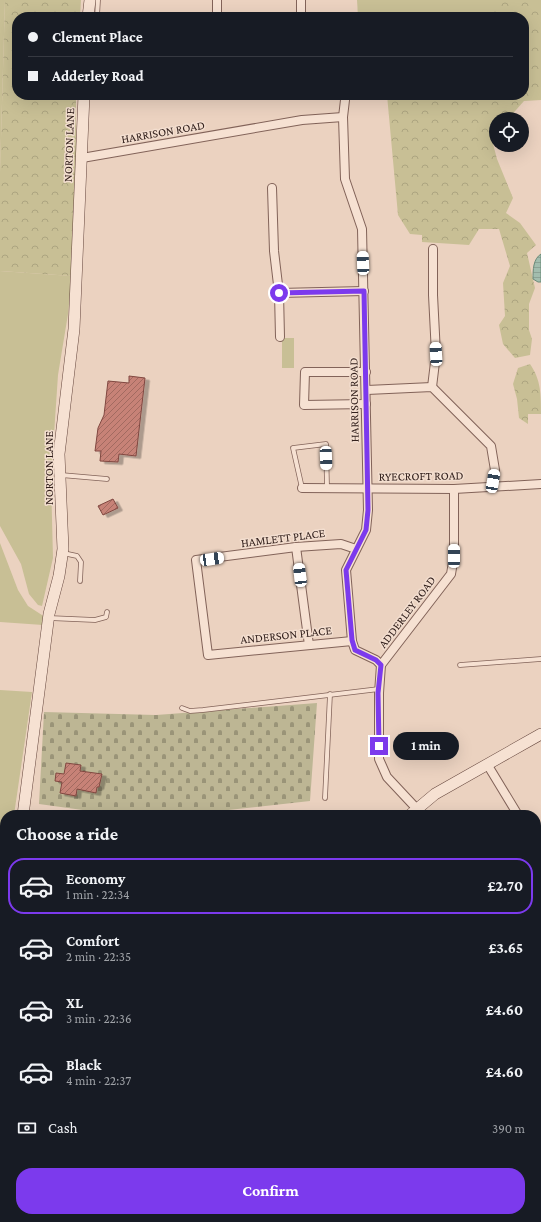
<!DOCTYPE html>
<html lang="en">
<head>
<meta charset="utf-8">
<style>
  :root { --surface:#171b24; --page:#20242c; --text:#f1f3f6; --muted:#9ea1a6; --line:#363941; --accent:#7c3aed }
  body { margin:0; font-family:"Crimson Pro",serif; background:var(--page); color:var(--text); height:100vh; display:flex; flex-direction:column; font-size:15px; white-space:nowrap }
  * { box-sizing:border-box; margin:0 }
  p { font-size:13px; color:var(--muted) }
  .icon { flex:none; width:22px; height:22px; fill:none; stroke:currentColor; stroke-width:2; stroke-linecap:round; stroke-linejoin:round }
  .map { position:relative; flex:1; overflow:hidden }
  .side { position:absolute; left:0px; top:810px; width:541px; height:412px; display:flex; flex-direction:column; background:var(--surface); border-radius:16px 16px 0 0; box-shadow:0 4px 16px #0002 }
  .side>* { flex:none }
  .hud { position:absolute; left:12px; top:12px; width:517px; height:88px; border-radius:16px; box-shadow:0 4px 16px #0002; display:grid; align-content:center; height:88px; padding:0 16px; background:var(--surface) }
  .tools { position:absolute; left:489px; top:112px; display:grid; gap:8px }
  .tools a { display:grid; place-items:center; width:40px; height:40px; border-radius:50%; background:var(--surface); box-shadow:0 4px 16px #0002; font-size:20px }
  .end { position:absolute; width:18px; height:18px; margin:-9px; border:5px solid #7c3aed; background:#fff; box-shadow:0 0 0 2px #fff }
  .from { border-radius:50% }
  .bubble { position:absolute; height:28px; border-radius:14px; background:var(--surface); box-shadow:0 4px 16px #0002; font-size:13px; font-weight:700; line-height:28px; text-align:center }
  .car { position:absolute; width:12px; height:24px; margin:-12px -6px; border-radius:5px; box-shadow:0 0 3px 1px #0007; background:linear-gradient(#fff 24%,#345 0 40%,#fff 0 76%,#345 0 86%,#fff 0) }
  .hud b { display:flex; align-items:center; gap:14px; height:38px; font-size:15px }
  .hud b+b { border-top:1px solid var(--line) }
  .hud i { width:10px; height:10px; background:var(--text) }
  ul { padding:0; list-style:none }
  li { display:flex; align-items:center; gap:12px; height:56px; margin:0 8px 6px; padding:0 8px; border:2px solid transparent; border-radius:16px }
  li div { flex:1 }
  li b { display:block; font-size:15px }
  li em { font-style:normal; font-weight:700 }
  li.on { border-color:var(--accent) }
  li>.icon { width:36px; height:36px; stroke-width:1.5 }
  h2 { padding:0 16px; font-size:18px; line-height:48px }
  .pay { display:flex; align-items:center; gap:10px; height:44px; padding:0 16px; font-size:15px }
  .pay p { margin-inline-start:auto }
  .cta { display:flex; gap:8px; margin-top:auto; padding:8px 16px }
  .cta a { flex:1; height:46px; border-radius:16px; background:var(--accent); color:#fff; font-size:16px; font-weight:700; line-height:46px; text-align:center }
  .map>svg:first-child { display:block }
  .green { fill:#c8bf95 }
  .forest { fill:url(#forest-crowns) }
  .cemetery { fill:url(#cemetery-stones) }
  .water { fill:url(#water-rules); stroke:#6a8a79 }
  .building { fill:url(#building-hatch); stroke:#804740; filter:url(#shadow) }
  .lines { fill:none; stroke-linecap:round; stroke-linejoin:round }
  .lane-casing { stroke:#826359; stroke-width:5.5 }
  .street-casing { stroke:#826359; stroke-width:10 }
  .secondary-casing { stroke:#64453c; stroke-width:12 }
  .lane { stroke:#f6e1d2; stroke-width:4 }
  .street { stroke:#f6e1d2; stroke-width:8 }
  .secondary { stroke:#f6e1d2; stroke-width:11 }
  .route { stroke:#7c3aed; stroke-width:5 }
  .labels { text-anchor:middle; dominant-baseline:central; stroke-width:3; stroke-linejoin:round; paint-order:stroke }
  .street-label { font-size:12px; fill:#33211d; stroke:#f3decf }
</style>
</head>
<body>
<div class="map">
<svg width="541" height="1222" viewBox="0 0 541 1222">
  <defs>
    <pattern id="forest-crowns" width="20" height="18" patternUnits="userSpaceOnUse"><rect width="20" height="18" fill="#c8bf95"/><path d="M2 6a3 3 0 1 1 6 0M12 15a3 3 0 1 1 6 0" fill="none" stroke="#aca480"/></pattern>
    <pattern id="cemetery-stones" width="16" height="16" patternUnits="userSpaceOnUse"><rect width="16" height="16" fill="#bdb694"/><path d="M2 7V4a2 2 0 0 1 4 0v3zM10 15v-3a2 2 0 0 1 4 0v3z" fill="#9a9478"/></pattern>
    <pattern id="water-rules" width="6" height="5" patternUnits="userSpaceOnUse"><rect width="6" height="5" fill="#a2bdae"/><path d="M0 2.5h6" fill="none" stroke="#8ca295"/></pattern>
    <pattern id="building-hatch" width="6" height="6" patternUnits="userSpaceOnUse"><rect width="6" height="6" fill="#c78277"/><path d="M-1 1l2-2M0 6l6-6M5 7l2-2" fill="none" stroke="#a26a61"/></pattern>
    <filter id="shadow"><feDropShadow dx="4.5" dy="2.5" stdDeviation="0" flood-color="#0004"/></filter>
  </defs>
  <rect width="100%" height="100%" fill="#ebd2c0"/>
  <g class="green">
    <path d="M0,0H5L0,172Z"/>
    <path d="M357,0H489V17H358Z"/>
    <path d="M0,271L72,276L68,314L58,375L51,479L53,558L42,606L38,605L29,594L21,564L0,526Z"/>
    <rect x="282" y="338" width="12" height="30"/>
    <path d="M0,543L18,590L28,606L45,617L43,625L0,622Z"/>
    <path d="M0,690L32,692L14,815H5V849L0,847Z"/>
    <path d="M0,863L3,864V910H0Z"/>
  </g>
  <g class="forest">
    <path d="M5,0H81L80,17H17V95H76V163L72,276L0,271V172Z"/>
    <path d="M489,0H541V100L524,101L508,119H496V134L492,140L497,159L513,198L506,213L520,223L536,245L527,253L535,288L529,304V330L532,339L530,355L515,358L503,344L499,325L505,316L503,283L510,266L499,229H479L469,245L422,242V235L410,234L398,215L387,95H524V17H489Z"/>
    <path d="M530,364C541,380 541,394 541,414H528V424L519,418L517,399L513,384L518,368Z"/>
  </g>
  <path class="cemetery" d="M317,703L310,801L219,811L119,815L39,804L44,712L156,715Z"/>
  <path class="water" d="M541,254V282H538L533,279C533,270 533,259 541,254Z"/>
  <g class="building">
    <path d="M129,376L145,378L136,456L119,454L118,462L100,461L101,451H95L98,428L104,415L108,381L129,383Z"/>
    <path d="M113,499L118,508L103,515L98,506Z"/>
    <path d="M66,763L81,765L80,771L102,774L99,787H97L96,793L77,789L76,796L60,793L62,782L55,781L56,773L64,774Z"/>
    <path d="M0,1146H2L5,1163V1165L0,1166Z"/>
    <path d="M4,1175L5,1188H0V1176Z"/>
    <rect x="0" y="1191" width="4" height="15"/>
    <rect x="44" y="1217" width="12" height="5"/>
    <path d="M96,1217H99L110,1222H94Z"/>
    <path d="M148,1217H159V1222H149Z"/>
    <path d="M198,1217H208L209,1222H198Z"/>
  </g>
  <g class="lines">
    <g class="lane-casing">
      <g id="lane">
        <path d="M97,17L98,0"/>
        <path d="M61,475L107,479"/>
        <path d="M302,488L293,448L326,444L327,487"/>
        <path d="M63,553L77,556L81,562L80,581"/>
        <path d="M49,618L95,620L106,617L107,612"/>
        <path d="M460,665L541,659"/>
        <path d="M182,708L190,711L203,710L379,689"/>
        <path d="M325,798L330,694"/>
      </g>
    </g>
    <g class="street-casing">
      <g id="street">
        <path d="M301,0V17"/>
        <path d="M217,17V0"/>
        <path d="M345,100L343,117L345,179L362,229L368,510L366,530L346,570L352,641L355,650L376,660L381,665"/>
        <path d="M82,158L302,120L343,117"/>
        <path d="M272,188L274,251L279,293L280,337"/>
        <path d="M279,293L364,291"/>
        <path d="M432,387L436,354L433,295V249"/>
        <path d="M367,390L432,387L491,446L495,470L491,486"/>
        <path d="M366,404L304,405L305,372H366"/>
        <path d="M302,488L454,489L541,484"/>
        <path d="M296,547L309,645"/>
        <path d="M352,641L208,655L196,560L296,547L341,544L356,549"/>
        <path d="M487,764L518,815"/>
        <path d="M416,808L387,777L379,759V693L381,665L451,574L454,556V489"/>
        <path d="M536,943L541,949"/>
        <path d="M268,1217L269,1222"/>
        <path d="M345,1217L346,1222"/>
        <path d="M422,1217L423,1222"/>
        <path d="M499,1217L500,1222"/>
      </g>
    </g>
    <g class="secondary-casing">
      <g id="secondary">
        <path d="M88,17L90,0"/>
        <path d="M23,815L49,614L59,576L63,549L59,454L74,329L84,95"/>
        <path d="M410,815L435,794L541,734"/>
        <path d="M5,970V1024"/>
        <path d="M0,1129L5,1126"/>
        <path d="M15,1222V1217"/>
      </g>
    </g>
    <use href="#lane" class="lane"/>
    <use href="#street" class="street"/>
    <use href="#secondary" class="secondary"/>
  </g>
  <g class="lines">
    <path class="route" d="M279,293L364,291L368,510L366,530L346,570L352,640L355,650L376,660L381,665L378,693L379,746"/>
  </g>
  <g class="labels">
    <g class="street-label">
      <text transform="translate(163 132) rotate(-10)">HARRISON ROAD</text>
      <text transform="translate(69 145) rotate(-88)">NORTON LANE</text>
      <text transform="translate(354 400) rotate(-91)">HARRISON ROAD</text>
      <text transform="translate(49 468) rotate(-90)">NORTON LANE</text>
      <text transform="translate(421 476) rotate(-1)">RYECROFT ROAD</text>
      <text transform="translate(283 538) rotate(-7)">HAMLETT PLACE</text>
      <text transform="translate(407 612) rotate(-53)">ADDERLEY ROAD</text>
      <text transform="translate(286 635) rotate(-6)">ANDERSON PLACE</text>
    </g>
  </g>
</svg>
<div class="tools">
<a><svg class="icon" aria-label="locate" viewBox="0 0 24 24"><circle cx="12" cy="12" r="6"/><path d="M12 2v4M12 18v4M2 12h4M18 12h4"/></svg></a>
</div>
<i class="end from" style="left:279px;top:293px"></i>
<i class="end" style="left:379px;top:746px"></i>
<div class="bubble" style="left:393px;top:732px;width:66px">1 min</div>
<i class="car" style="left:363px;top:263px;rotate:358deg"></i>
<i class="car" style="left:436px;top:354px;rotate:357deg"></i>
<i class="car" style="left:326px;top:458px;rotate:178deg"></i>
<i class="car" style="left:493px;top:481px;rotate:10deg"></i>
<i class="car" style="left:454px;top:556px;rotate:0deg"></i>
<i class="car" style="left:212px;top:559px;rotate:82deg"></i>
<i class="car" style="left:300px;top:575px;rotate:353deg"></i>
<div class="hud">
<b><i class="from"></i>Clement Place</b>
<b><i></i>Adderley Road</b>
</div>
<section class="side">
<h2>Choose a ride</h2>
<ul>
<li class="on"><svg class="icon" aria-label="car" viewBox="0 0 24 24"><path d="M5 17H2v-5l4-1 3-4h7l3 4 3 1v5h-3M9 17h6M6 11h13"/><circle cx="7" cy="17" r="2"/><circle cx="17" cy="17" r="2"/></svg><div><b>Economy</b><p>1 min · 22:34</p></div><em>£2.70</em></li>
<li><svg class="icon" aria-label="car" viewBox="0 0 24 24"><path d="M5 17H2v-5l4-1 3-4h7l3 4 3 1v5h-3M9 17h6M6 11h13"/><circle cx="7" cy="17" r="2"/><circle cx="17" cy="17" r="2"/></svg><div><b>Comfort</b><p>2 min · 22:35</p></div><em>£3.65</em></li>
<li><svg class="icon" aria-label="car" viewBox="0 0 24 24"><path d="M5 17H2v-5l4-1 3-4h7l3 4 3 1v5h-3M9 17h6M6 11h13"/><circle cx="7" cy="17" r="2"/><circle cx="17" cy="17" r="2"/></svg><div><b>XL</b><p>3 min · 22:36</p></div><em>£4.60</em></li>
<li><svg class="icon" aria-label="car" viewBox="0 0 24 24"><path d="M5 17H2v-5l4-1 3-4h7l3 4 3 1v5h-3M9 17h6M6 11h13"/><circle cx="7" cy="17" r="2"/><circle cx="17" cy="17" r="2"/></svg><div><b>Black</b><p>4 min · 22:37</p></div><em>£4.60</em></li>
</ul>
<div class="pay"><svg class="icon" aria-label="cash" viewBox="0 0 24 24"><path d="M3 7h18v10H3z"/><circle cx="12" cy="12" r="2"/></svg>Cash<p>390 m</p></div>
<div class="cta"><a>Confirm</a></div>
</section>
</div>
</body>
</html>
